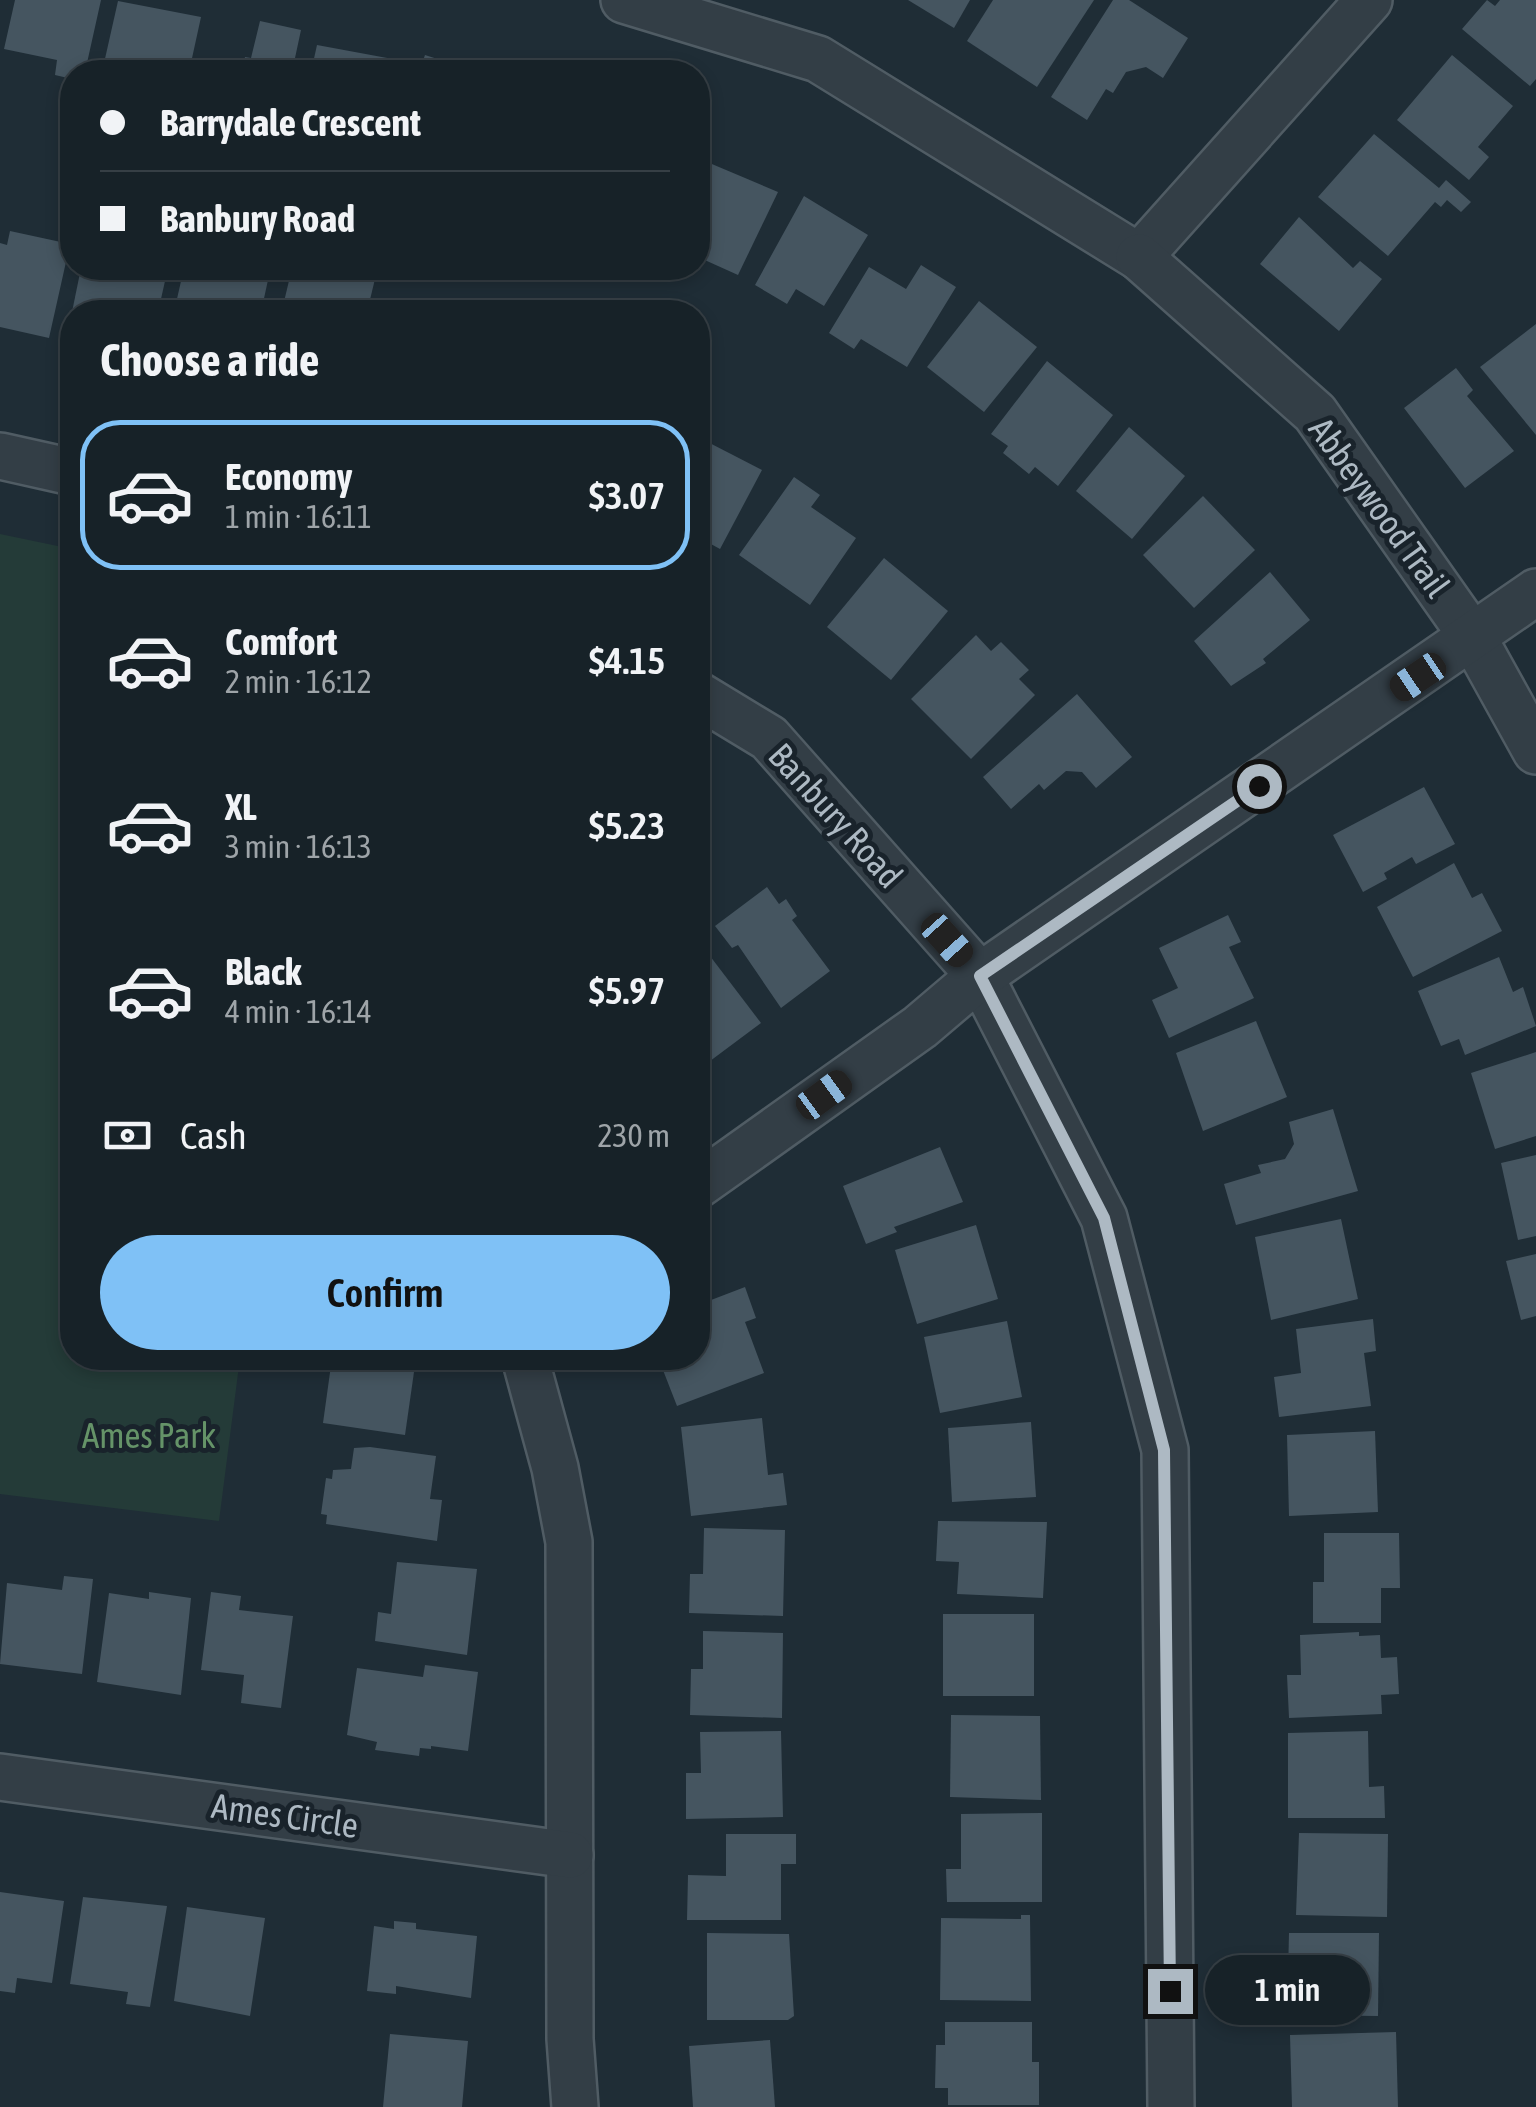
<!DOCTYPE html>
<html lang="en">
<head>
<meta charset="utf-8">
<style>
  :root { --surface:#172228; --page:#202a30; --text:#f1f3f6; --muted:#9ea4a8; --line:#363f45; --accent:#7fc1f6 }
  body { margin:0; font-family:"Asap Condensed",sans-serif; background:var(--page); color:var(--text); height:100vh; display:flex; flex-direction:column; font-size:38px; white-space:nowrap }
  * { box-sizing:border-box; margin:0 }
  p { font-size:32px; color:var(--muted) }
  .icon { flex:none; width:55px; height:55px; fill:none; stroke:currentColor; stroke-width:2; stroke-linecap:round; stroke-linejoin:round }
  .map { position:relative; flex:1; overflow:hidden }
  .panel { position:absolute; left:60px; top:300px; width:650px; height:1070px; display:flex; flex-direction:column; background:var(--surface); border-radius:40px; box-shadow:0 5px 15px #0003,0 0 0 2px var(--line) }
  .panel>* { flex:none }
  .banner { position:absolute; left:60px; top:60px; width:650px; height:220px; border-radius:40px; box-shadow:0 5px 15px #0003,0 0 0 2px var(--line); display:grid; align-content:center; height:220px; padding:0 40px; background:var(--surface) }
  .end { position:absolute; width:45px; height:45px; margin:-22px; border:12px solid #adb9c3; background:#111; box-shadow:0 0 0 5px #111 }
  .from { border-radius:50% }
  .bubble { position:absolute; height:70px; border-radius:35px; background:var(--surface); box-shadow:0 5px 15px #0003,0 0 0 2px var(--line); font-size:32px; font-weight:600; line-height:70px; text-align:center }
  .car { position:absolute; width:30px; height:60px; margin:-30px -15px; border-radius:12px; box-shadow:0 0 8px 2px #0007; background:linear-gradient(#222 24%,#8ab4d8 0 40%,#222 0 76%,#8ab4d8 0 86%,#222 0) }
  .banner b { display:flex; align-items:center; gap:35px; height:95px; font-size:38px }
  .banner b+b { border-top:2px solid var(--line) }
  .banner i { width:25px; height:25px; background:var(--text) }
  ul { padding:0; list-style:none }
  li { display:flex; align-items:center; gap:30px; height:150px; margin:0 20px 15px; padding:0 20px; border:5px solid transparent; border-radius:40px }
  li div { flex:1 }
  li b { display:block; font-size:38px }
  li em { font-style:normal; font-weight:600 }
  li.on { border-color:var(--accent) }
  li>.icon { width:90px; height:90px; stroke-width:1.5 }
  h2 { padding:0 40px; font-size:45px; line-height:120px }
  .pay { display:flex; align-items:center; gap:25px; height:110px; padding:0 40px; font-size:38px }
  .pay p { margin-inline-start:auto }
  .action { display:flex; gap:20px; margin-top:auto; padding:20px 40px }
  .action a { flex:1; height:115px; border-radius:60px; background:var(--accent); color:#111; font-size:40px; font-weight:600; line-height:115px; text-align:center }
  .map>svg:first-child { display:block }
  .green { fill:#243b38 }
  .building { fill:#455560 }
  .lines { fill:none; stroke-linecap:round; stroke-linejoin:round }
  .minor-casing { stroke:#505c64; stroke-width:50 }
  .minor { stroke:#333e46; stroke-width:45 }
  .route { stroke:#adb9c3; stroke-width:12 }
  .labels { text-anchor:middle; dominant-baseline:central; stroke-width:10; stroke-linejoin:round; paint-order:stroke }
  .street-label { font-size:35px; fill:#adb9c3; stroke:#19232b }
  .park-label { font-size:35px; fill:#659368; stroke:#19232b }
</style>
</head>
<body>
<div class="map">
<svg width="1536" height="2107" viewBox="0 0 1536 2107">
  <rect width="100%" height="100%" fill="#1f2d36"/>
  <path class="green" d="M0,534L72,549V1358H240L219,1521L0,1494Z"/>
  <g class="building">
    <path d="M15,0H101L85,72H72V79L55,75L57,60L4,49Z"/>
    <path d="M908,0H970L954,28Z"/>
    <path d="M993,0H1094L1037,87L967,41Z"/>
    <path d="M1113,0H1129L1188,38L1163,78L1146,67L1126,72L1113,93L1106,89L1087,120L1051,97Z"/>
    <path d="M1487,0L1495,6L1500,0H1536V79L1530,86L1462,29Z"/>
    <path d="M118,1L201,17L189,72H102Z"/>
    <path d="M260,21L301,30L292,72H242L245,57L251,58Z"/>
    <path d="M317,45L398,60L395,72H311Z"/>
    <path d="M425,55L478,72H419Z"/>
    <path d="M1452,55L1513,106L1478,147L1489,157L1469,180L1397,120Z"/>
    <path d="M1374,134L1439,188L1446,180L1471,202L1461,212L1447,200L1441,207L1435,202L1388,256L1318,197Z"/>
    <path d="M700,159L778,192L738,275L698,257Z"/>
    <path d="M804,196L868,235L824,306L796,289L787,304L755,285Z"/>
    <path d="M1299,217L1353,268L1360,261L1382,279L1339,331L1260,264Z"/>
    <path d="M10,231L70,244L49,338L0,327V243L7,245Z"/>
    <path d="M921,265L956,287L907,367L861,339L854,349L829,333L869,267L906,289Z"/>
    <path d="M81,268H168L158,312H72Z"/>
    <path d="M184,268H210L268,280L261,312H174Z"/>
    <path d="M292,268H326L375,279L367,312H304L283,306Z"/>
    <path d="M979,301L1037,347L984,412L927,367Z"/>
    <path d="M1536,324V435L1480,367Z"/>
    <path d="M1047,361L1113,415L1058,486L1035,467L1029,474L1003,453L1008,446L991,434Z"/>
    <path d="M1456,368L1473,390L1467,396L1514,451L1465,488L1404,408Z"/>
    <path d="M1129,427L1185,476L1132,539L1076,491Z"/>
    <path d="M698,437L762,470L720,549L698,537Z"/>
    <path d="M794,477L820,495L811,507L856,538L810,605L739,555Z"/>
    <path d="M1203,496L1255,550L1194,608L1143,555Z"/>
    <path d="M884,558L948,611L891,680L827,627Z"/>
    <path d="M1270,572L1310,620L1263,659L1266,663L1231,686L1194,641Z"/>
    <path d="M976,635L991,651L1001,642L1029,670L1019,679L1035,695L971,759L911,699Z"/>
    <path d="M1077,694L1132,757L1096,788L1082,772L1066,771L1044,790L1039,784L1011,809L983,777Z"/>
    <path d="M1424,787L1455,844L1416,864L1412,857L1384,873L1387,879L1363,892L1333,835Z"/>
    <path d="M1454,863L1472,898L1482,893L1502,931L1413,977L1377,907Z"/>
    <path d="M767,887L779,904L786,899L797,916L792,920L830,971L781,1008L738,945L732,948L715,926Z"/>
    <path d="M1228,915L1241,942L1229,947L1254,998L1169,1038L1152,1000L1178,988L1159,948Z"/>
    <path d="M710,956L761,1023L698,1070V965Z"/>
    <path d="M1499,957L1513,992L1523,987L1536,1026L1465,1055L1459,1039L1441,1046L1418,991Z"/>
    <path d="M1256,1021L1287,1097L1203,1131L1176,1053Z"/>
    <path d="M1536,1052V1136L1495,1149L1471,1073Z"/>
    <path d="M1333,1109L1358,1191L1236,1225L1224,1184L1261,1173L1258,1165L1285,1159L1294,1144L1289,1122Z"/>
    <path d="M940,1147L963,1202L894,1227L897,1232L866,1244L843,1186Z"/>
    <path d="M1536,1155V1236L1518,1240L1501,1163Z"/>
    <path d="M1341,1219L1358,1299L1271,1320L1255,1237Z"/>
    <path d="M976,1225L998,1299L917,1324L895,1250Z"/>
    <path d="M1536,1254V1316L1521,1320L1506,1261Z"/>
    <path d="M745,1287L756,1318L745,1322L764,1373L677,1406L661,1365L698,1358V1305Z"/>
    <path d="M1373,1319L1376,1351L1364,1353L1371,1406L1279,1417L1274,1377L1301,1373L1296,1329Z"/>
    <path d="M1007,1321L1022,1397L940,1413L924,1337Z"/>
    <path d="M332,1358H416L405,1435L323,1423Z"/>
    <path d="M762,1418L768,1475L783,1473L787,1505L691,1516L681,1427Z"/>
    <path d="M1031,1422L1036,1497L952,1502L948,1428Z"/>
    <path d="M1375,1431L1378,1512L1289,1516L1287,1435Z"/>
    <path d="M370,1447L436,1456L430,1499L442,1500L437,1541L326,1524L327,1515L321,1514L326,1478L332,1479L333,1470L351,1469L354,1448Z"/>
    <path d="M938,1521L1047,1522L1043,1598L957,1594L959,1562L936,1561Z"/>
    <path d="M704,1528L785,1530L783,1616L689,1613L690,1574H703Z"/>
    <path d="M1324,1533H1399L1400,1588H1381V1623H1313V1582H1324Z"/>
    <path d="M397,1562L477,1569L467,1655L375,1641L378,1612L391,1614Z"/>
    <path d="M64,1576L93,1579L82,1674L0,1664L7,1583L62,1590Z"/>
    <path d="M149,1592L191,1598L181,1695L97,1682L109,1593L149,1599Z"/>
    <path d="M211,1592L241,1596L239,1610L293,1616L281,1708L241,1703L244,1675L201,1670Z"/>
    <rect x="943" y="1614" width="91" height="82"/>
    <path d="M703,1631L783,1633L782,1718L690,1715L691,1669H703Z"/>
    <path d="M1359,1632V1636L1380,1635L1381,1658L1397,1657L1399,1694L1381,1695L1382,1714L1289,1718L1287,1675H1301L1300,1635Z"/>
    <path d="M425,1665L478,1672L468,1751L431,1746V1749L420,1748L419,1756L375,1750L377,1742L347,1735L357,1668L423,1677Z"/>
    <path d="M951,1715L1040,1716L1041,1800L950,1797Z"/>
    <path d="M781,1731L783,1817L686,1819V1773H701L700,1732Z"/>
    <path d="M1368,1731L1369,1787L1384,1786L1385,1818H1288V1733Z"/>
    <path d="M1042,1813V1902H947L946,1869H961V1814Z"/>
    <path d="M1299,1833L1388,1834L1387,1917L1296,1915Z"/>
    <path d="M726,1834H796V1864H781V1920H687L688,1875L726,1876Z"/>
    <path d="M0,1892L64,1901L52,1983L17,1978L15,1993L0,1991Z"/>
    <path d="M83,1897L167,1906L150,2007L126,2004L128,1992L70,1984Z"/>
    <path d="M187,1907L265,1918L250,2016L174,2001Z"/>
    <path d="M1021,1915H1030L1031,2001L940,2000L941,1918L1021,1919Z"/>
    <path d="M394,1921L416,1923V1929L477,1936L471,1998L396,1986V1994L367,1991L374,1926L394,1929Z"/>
    <path d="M707,1933L789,1934L794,2016L788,2020H707Z"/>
    <path d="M1289,1933H1379L1378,2016L1287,2015Z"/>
    <path d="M945,2022H1032V2062H1039V2105H948V2088H935L936,2045H945Z"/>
    <path d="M1396,2032L1398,2107H1292L1290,2035Z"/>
    <path d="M390,2034L468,2041L462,2107H383Z"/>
    <path d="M770,2040L775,2107H693L689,2046Z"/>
  </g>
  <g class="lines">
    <g class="minor-casing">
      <g id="minor">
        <path d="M624,0L818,59L1139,257L1369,0"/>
        <path d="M1139,257L1315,413L1474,639L1536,751"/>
        <path d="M0,456L72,472"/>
        <path d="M698,695L769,738L980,976L1104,1218L1165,1450L1171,2107"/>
        <path d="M698,1185L920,1027L980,976L1536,592"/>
        <path d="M525,1358L555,1468L569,1542L570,2039L575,2107"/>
        <path d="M0,1777L570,1855"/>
      </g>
    </g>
    <use href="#minor" class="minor"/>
  </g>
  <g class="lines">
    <path class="route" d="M1170,1991L1164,1450L1104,1218L980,976L1259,786"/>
  </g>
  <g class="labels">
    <g class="street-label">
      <text transform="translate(1380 507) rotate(54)">Abbeywood Trail</text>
      <text transform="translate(836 815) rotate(48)">Banbury Road</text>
      <text transform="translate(285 1815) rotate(8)">Ames Circle</text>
    </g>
    <g class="park-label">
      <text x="149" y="1435">Ames Park</text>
    </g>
  </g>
</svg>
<i class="end from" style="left:1259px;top:786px"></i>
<i class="end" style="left:1170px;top:1991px"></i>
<div class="bubble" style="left:1205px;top:1955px;width:165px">1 min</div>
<i class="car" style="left:1418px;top:677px;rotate:236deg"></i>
<i class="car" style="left:947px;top:940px;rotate:138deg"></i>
<i class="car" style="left:824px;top:1095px;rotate:54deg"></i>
<div class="banner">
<b><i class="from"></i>Barrydale Crescent</b>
<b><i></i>Banbury Road</b>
</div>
<section class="panel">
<h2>Choose a ride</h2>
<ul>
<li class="on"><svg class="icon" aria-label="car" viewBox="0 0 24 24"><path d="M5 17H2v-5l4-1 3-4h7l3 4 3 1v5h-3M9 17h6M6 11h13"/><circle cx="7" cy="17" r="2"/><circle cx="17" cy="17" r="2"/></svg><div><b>Economy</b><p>1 min · 16:11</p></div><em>$3.07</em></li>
<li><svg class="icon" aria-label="car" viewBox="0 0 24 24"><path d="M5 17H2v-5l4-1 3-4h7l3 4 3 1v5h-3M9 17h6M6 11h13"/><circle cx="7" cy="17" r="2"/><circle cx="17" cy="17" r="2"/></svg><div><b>Comfort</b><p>2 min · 16:12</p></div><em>$4.15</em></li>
<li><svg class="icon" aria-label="car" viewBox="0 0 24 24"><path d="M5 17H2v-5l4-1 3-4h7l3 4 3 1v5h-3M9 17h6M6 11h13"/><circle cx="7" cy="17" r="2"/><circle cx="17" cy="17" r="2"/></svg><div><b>XL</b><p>3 min · 16:13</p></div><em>$5.23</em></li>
<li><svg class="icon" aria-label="car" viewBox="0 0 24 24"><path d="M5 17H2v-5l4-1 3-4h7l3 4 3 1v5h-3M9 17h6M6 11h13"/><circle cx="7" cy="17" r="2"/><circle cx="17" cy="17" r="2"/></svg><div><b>Black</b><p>4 min · 16:14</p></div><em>$5.97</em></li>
</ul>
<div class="pay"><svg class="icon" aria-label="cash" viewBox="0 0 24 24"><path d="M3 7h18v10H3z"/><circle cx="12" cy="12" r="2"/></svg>Cash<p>230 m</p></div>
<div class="action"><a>Confirm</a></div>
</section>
</div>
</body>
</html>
